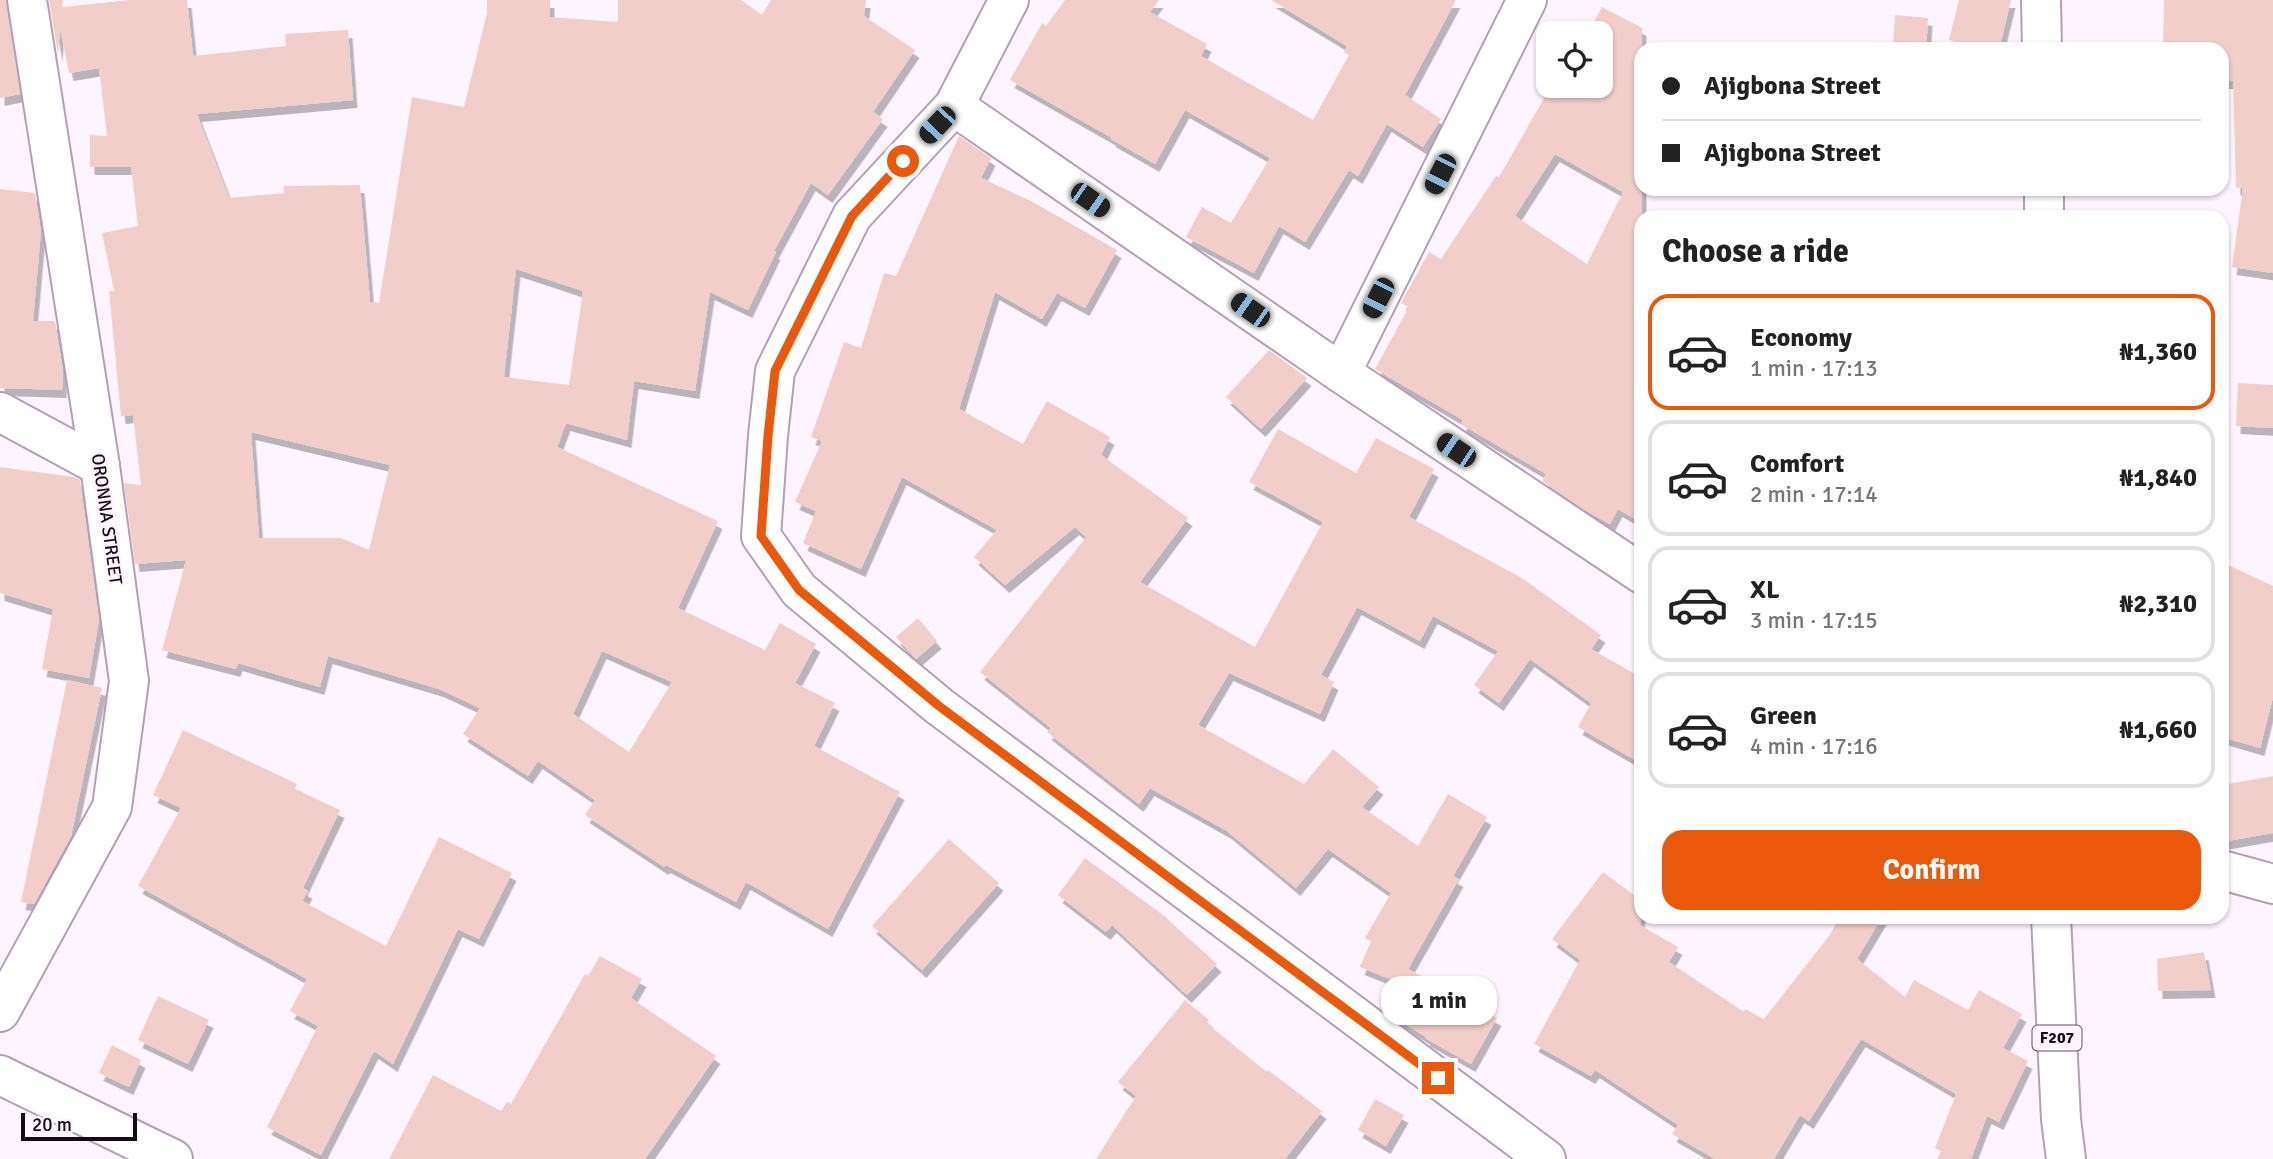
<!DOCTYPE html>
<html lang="en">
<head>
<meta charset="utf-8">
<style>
  :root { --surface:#fff; --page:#f2f2f2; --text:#222; --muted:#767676; --line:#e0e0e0; --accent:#ea580c }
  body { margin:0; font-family:Signika,sans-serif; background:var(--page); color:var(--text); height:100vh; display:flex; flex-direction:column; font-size:26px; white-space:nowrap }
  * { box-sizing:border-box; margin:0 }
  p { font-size:23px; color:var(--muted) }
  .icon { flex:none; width:38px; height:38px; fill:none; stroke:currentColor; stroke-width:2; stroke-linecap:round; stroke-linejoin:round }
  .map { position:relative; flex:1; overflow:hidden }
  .details { position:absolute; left:1634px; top:210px; width:595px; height:714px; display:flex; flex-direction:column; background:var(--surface); border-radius:21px; box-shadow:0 2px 5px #0004 }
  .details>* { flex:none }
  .banner { position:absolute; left:1634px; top:42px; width:595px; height:154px; border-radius:21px; box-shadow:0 2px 5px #0004; display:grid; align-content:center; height:154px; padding:0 28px; background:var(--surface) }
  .buttons { position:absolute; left:1536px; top:21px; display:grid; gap:14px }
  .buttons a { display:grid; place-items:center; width:77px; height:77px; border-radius:14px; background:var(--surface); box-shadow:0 2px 5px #0004; font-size:35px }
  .scale { position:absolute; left:21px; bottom:18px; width:116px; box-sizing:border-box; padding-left:7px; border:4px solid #130c14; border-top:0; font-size:19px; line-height:24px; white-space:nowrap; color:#130c14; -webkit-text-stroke:5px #fef4fe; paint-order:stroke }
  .end { position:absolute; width:32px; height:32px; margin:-16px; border:9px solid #ea580c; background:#fff; box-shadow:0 0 0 4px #fff }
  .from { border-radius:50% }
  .bubble { position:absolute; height:49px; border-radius:21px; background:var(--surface); box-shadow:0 2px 5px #0004; font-size:23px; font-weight:800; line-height:49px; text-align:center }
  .car { position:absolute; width:21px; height:42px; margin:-21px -10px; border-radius:9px; box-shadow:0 0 5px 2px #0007; background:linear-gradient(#222 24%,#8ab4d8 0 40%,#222 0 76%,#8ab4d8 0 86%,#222 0) }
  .banner b { display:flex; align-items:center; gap:24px; height:66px; font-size:26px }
  .banner b+b { border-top:2px solid var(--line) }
  .banner i { width:18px; height:18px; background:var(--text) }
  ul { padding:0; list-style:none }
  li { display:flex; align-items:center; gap:21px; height:116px; margin:0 14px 10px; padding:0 14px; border:4px solid var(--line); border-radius:21px }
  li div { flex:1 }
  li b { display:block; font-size:26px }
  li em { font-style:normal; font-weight:800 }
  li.active { border-color:var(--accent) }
  li>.icon { width:63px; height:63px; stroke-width:1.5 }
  h2 { padding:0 28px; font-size:32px; line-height:84px }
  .button { display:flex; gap:14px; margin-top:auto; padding:14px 28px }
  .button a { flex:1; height:80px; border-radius:21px; background:var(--accent); color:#fff; font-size:28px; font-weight:800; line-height:80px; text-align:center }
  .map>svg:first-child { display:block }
  .building { fill:#f2cecb; fill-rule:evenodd; filter:url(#shadow) }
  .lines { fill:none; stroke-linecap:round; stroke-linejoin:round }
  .street-casing { stroke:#b59fb7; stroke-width:42 }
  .primary-casing { stroke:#b59fb7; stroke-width:42 }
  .street { stroke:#fff; stroke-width:38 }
  .primary { stroke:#fff; stroke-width:38 }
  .route { stroke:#ea580c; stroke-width:9 }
  .labels { text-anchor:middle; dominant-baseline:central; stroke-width:5; stroke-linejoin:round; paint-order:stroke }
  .shield { fill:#fef4fe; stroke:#5a525a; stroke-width:2 }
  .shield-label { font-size:16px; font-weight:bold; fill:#130c14 }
  .street-label { font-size:18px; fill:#130c14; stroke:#fef4fe }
</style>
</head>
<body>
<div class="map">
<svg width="2273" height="1159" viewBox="0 0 2273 1159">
  <defs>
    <filter id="shadow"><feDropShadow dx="4.5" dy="8" stdDeviation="0" flood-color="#0004"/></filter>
  </defs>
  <rect width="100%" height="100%" fill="#fef4fe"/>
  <g class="building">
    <path d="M0,0H6L20,94L0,98Z"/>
    <path d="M49,0H63L62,7L131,0H187L193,56L286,46L285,34L348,30L353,100L197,114L229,198L284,193V186L360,185L370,302L379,303L412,97L464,107L487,13V0H550V17L618,22V0H741L762,15L771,0H866L864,16L915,50L873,112L883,119L828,195L811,183L774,251L776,252L748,310L710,292L695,391L634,381L627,440L566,423L557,447L718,521L678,608L765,650L780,623L816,644L795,683L835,703L814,746L900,792L828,929L746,882L736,902L666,865L664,867L585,815L595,800L538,761L528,776L463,734L480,708L439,689L328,656L320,687L238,663L236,669L162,650L186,560L135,564L124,483L141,485L133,415L121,416L109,291H114L102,233L138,226L131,167H90V135L107,136L99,68L69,73L60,28L58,54ZM516,269L583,291L569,385L504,377ZM251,432L390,465L369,550L341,538H259ZM602,651L672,682L629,752L573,714Z"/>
    <path d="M1065,0H1159L1150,12L1207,44L1201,56L1313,120L1349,55L1344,52L1347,46L1271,0H1456L1405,95L1441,119L1423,147L1387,124L1358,176L1349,170L1305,242L1279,226L1254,273L1186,237L1202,207L1231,223L1270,158L1185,110L1155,164L1111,139L1112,138L1010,80L1042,23L1046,26Z"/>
    <path d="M1959,0H2011L1999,49H1987L1949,40Z"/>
    <path d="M2164,0H2273V273L2232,267L2243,187L2236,188L2233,81H2222V49H2163Z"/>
    <path d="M1602,7L1642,28V523L1618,509L1610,524L1588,512L1542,481L1546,474L1461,424L1463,420L1375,369L1409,307L1401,303L1429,252L1441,259L1496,176L1499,177L1551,86H1601V33H1588ZM1555,154L1623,192L1587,264L1515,216Z"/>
    <path d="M1895,15L1928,18L1926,49L1893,46Z"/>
    <path d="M959,136L991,158L981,178L1031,201L1117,250L1085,308L1057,293L1042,319L995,292L959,409L1023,444L1047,401L1110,437L1101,455L1188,518L1140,582L1255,647L1323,522L1249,482L1278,429L1356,473L1376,438L1434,469L1409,517L1522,578L1601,635L1591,649L1642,678V764L1578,727L1591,703L1530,659L1499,703L1474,685L1498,651L1433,616L1420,641L1357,607L1321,675L1334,682L1320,714L1229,673L1198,725L1304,784L1333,749L1379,787L1362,807L1418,846L1448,794L1487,817L1453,876L1459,879L1408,969L1497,1018L1471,1064L1425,1038L1426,1037L1380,1008L1395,981L1360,967L1371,941L1365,938L1391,893L1328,849L1296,888L1227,831L1150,788L1139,804L1047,732L1051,728L980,672L1086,537L1075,527L1005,585L974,557L997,530L902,477L861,569L803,543L816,511L795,502L822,441L811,437L844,342L861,348L884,273L896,276Z"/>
    <path d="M0,189L35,193L41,231L33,321H55L63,371L62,390L0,388Z"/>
    <path d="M1269,350L1307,378L1261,429L1226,397Z"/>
    <path d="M2238,383L2273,385V428L2236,426Z"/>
    <path d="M0,467L74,477L80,480L99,620L89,678L42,669L53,609L0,593Z"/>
    <path d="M2222,562L2273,586V697L2260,748L2222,737Z"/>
    <path d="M918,618L937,641L916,659L896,637Z"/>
    <path d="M67,680L102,688L71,836L34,904L21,902Z"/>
    <path d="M183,730L297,784L295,789L340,810L303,888L308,891L302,901L386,946L439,837L512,873L479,939L458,929L393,1064L374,1051L321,1155L267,1127L318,1026L290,1011L307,979L138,886L181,808L153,795Z"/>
    <path d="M2273,776V833L2222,842V785Z"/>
    <path d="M949,839L999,883L922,970L872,926Z"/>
    <path d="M1085,858L1163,915L1217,964L1187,995L1112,925L1106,932L1058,895Z"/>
    <path d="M1603,872L1642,901L1640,925L1678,947L1669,962L1744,1012L1745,1009L1764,1019L1829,936L1840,917H1882L1857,959L1905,997L1914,980L1968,1010L1979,990L2022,1014L2003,1048L2028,1061L1999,1122L1987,1116L1971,1159H1937L1941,1151L1935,1148L1956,1094L1861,1039L1809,1121L1800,1115L1774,1159H1715L1672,1134L1678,1125L1595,1070L1591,1076L1534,1044L1580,960L1552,939Z"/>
    <path d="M2204,952L2211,990L2158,991L2157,959Z"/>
    <path d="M600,956L642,979L631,998L716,1056L645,1159H389L433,1075L501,1111L507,1102L511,1104L585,974L588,976Z"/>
    <path d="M158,996L209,1020L188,1064L138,1040Z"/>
    <path d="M1185,1000L1209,1020L1206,1023L1267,1072L1268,1070L1322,1111L1285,1159H1096L1136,1096L1118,1082Z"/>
    <path d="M112,1045L141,1060L129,1087L99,1073Z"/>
    <path d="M1375,1099L1404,1115L1386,1146L1358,1130Z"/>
  </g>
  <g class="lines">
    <g class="street-casing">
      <g id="street">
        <path d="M1009,0L954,106L852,216L775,371L768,436L761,536L799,590L939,706L1546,1159"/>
        <path d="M954,106L1341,373L1642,574"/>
        <path d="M1341,373L1527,0"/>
        <path d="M0,412L100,466"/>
        <path d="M2222,870L2273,884"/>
        <path d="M0,1012L112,807L129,681L100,466L27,0"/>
      </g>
    </g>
    <g class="primary-casing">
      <g id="primary">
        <path d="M2041,0L2042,49"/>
        <path d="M2044,189V217"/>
        <path d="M2051,917L2061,1119L2066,1159"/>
        <path d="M0,1075L173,1159"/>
      </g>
    </g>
    <use href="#street" class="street"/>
    <use href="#primary" class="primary"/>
  </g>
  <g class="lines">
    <path class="route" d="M903,161L852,216L775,371L768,436L761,536L799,590L939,706L1438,1078"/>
  </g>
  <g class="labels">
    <rect class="shield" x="2032.5" y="1025.5" width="49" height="25" rx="5"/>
    <g class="shield-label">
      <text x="2057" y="1038">F207</text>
    </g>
    <g class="street-label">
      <text transform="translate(107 519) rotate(82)">ORONNA STREET</text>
    </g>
  </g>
</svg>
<div class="buttons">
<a><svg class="icon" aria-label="locate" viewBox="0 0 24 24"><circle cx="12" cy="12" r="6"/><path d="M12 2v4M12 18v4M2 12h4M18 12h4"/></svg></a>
</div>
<div class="scale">20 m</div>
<i class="end from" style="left:903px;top:161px"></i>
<i class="end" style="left:1438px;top:1078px"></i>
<div class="bubble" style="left:1381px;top:976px;width:116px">1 min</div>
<i class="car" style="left:937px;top:125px;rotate:223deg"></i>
<i class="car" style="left:1440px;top:174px;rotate:207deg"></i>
<i class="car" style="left:1090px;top:200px;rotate:125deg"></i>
<i class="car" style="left:1378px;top:298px;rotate:207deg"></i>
<i class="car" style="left:1250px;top:310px;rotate:305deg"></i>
<i class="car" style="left:1456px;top:450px;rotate:304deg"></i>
<div class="banner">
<b><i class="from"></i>Ajigbona Street</b>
<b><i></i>Ajigbona Street</b>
</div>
<section class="details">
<h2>Choose a ride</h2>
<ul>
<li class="active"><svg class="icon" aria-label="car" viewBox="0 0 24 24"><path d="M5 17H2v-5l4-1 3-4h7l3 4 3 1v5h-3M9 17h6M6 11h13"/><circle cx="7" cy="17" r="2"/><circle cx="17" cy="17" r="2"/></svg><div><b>Economy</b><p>1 min · 17:13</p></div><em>₦1,360</em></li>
<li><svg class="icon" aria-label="car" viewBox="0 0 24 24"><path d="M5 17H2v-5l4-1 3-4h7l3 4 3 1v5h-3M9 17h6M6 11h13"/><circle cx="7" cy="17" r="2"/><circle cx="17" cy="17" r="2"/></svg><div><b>Comfort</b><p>2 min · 17:14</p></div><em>₦1,840</em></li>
<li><svg class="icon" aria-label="car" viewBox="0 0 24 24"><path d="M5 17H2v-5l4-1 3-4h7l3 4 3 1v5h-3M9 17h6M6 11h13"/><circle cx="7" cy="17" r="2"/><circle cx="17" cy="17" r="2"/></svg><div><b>XL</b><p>3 min · 17:15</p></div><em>₦2,310</em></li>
<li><svg class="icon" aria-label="car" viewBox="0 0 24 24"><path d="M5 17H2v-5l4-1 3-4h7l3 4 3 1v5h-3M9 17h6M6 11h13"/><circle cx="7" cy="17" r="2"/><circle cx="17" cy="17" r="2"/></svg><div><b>Green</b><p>4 min · 17:16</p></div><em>₦1,660</em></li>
</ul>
<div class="button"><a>Confirm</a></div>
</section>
</div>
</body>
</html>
